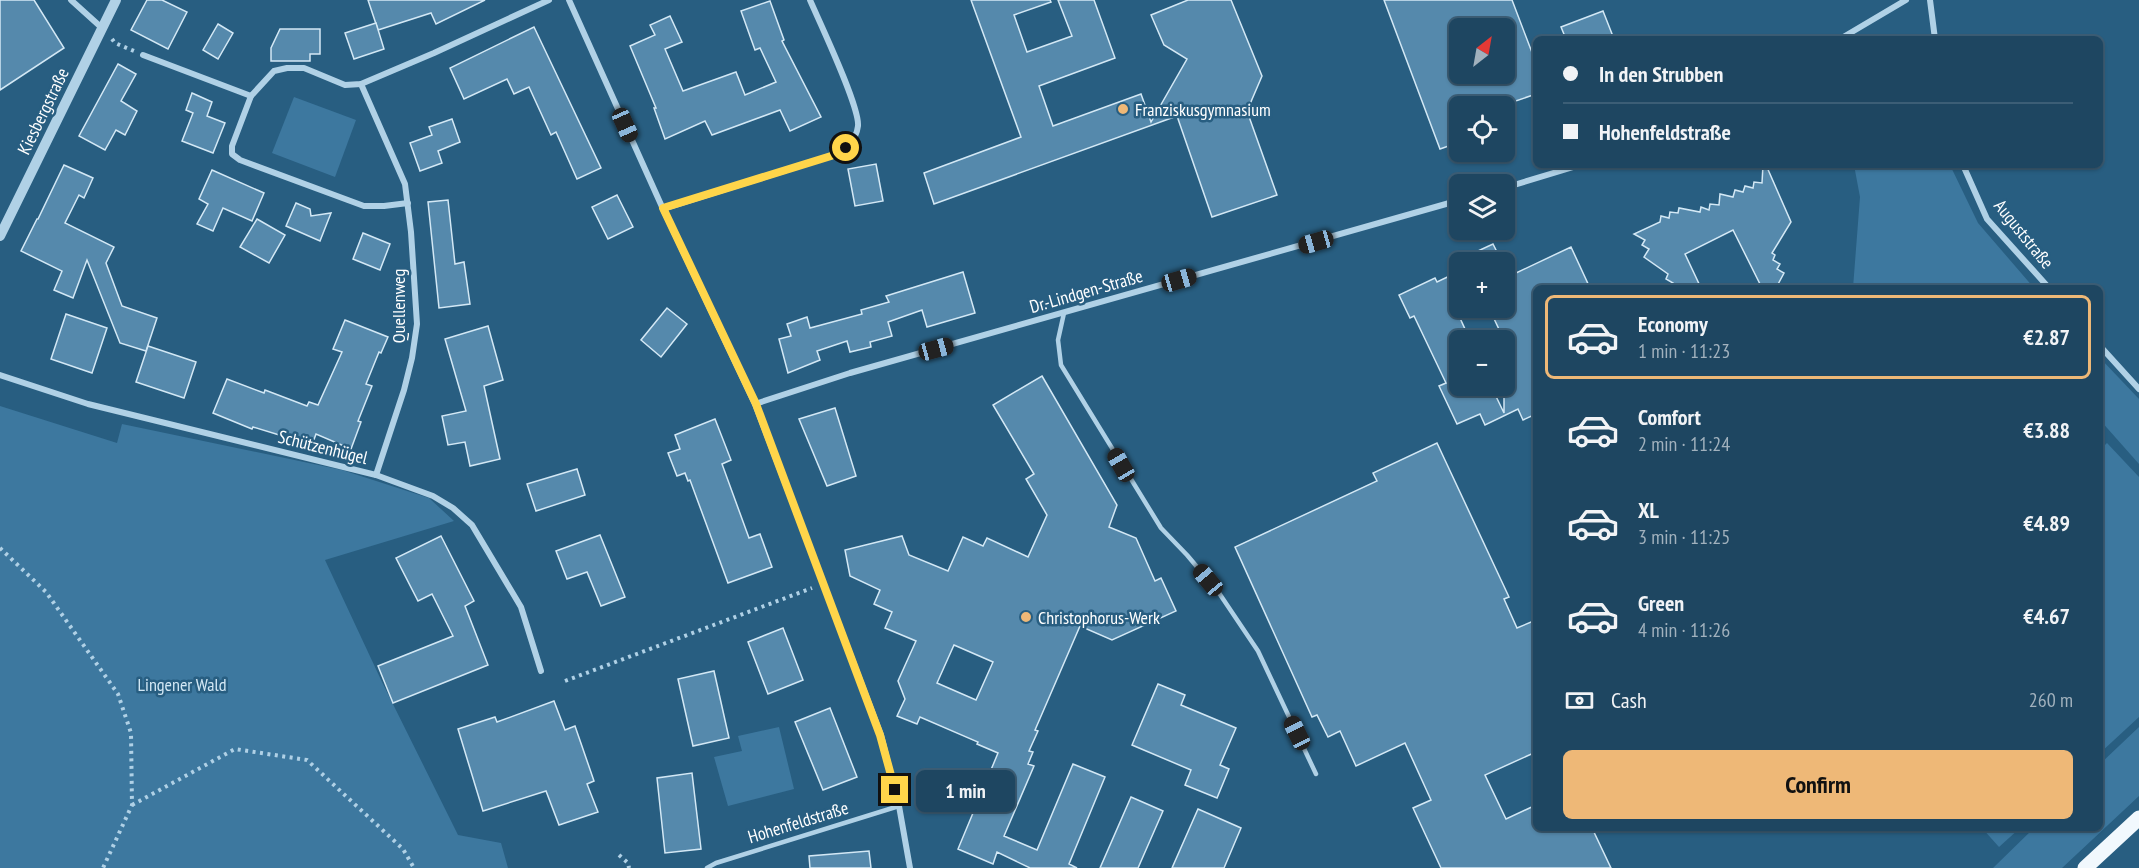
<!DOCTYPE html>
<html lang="en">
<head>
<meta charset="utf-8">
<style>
  :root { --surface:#1e4661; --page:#264d67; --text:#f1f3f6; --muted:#a1b1bd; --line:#3c5e76; --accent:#eeb877 }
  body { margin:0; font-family:"PT Sans Narrow",sans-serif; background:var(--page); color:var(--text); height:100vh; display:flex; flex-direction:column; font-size:22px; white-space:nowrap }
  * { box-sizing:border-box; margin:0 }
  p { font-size:20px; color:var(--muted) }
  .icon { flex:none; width:33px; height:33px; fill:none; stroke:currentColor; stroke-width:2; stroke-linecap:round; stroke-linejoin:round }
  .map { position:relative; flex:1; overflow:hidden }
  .sheet { position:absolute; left:1533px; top:285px; width:570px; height:546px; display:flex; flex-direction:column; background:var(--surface); border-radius:9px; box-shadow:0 2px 4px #0004,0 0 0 2px var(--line) }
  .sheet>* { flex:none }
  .guide { position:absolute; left:1533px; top:36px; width:570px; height:132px; border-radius:9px; box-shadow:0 2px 4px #0004,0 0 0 2px var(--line); display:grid; align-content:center; height:132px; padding:0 30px; background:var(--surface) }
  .needle { width:39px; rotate:31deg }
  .fabs { position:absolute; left:1449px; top:18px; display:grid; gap:12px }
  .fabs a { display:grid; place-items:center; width:66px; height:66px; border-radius:9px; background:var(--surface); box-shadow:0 2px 4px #0004,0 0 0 2px var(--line); font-size:30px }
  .end { position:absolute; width:27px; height:27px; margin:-14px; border:8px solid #ffd54a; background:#111; box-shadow:0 0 0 3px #111 }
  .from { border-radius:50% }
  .bubble { position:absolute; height:42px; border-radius:9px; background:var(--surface); box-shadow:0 2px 4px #0004,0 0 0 2px var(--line); font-size:20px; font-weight:700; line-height:42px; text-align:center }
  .car { position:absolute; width:18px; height:36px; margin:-18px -9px; border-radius:8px; box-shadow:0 0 4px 2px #0007; background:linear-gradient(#222 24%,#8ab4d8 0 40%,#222 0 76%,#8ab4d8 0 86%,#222 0) }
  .guide b { display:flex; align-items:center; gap:21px; height:57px; font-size:22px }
  .guide b+b { border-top:2px solid var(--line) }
  .guide i { width:15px; height:15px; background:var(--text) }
  ul { padding:10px 0 0; list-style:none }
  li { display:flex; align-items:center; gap:18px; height:84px; margin:0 12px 9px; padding:0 18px; border:3px solid transparent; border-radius:9px }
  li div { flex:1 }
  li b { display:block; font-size:22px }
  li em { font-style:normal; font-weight:700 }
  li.on { border-color:var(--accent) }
  li>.icon { width:54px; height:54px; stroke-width:1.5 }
  .pay { display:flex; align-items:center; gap:15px; height:66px; padding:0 30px; font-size:22px }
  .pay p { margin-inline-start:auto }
  .primary-button { display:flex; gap:12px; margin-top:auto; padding:12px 30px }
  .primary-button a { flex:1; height:69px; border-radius:9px; background:var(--accent); color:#111; font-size:24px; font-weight:700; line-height:69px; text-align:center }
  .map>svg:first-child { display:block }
  .green { fill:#3d789f }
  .building { fill:#5589ac; stroke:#d3e8f5; stroke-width:1.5; fill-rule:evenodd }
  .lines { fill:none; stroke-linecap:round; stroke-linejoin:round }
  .path { stroke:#b0d1e6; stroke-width:4; stroke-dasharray:3 4.5; stroke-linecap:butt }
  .service { stroke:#b0d1e6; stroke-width:4.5 }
  .minor { stroke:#b0d1e6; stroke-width:6 }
  .tertiary { stroke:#b0d1e6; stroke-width:10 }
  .primary { stroke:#f1f8fd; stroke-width:15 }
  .route { stroke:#ffd54a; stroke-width:8 }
  .poi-dot { fill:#eeb877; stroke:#285e81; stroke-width:2 }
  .labels { text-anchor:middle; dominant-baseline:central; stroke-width:5; stroke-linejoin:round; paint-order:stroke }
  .poi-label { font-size:18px; fill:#fff; stroke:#285e81; text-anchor:start }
  .street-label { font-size:18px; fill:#fff; stroke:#285e81 }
  .park-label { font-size:18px; fill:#d3e8f5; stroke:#285e81 }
</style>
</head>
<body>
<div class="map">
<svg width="2139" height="868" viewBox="0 0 2139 868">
  <rect width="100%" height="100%" fill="#285e81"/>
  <g class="green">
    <path d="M294,97L356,120L335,177L272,153Z"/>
    <path d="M1854,165H1950L1978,223L2034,288H1853L1860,197Z"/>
    <path d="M2100,358L2139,399V464L2100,420Z"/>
    <path d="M0,406L117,443L122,424L342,470L429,498L454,521L325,560L382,682L458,835L501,843L508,868H0Z"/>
    <path d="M2107,443L2139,477V717L2100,753V450Z"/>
    <path d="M779,727L794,789L728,806L714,757L742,751L738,736Z"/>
    <path d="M2139,727V796L2062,868H1993L2034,828H2100V764Z"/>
    <path d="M1982,828H2020L1999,847Z"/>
  </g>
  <g class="building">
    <path d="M0,0H34L64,48L0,90Z"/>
    <path d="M147,0H162L187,12L168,49L131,30Z"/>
    <path d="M368,0H485L436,24L431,13L378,30Z"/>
    <path d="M971,0H1050L1051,2L1014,15L1027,52L1072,36L1058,0H1094L1115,58L1039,86L1053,126L1141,94L1151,122L1187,59L1164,45L1151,15L1188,0H1231L1262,76L1247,111L1277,195L1212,217L1177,116L934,204L924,173L1021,137Z"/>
    <path d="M1384,0H1512L1536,63V94L1501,106H1460V142L1440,149ZM1460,28H1504V74H1460Z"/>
    <path d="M770,1L784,40L782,41L821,117L790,131L780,110L712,135L705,121L665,139L654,108H656L630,46L655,35L650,25L670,16L682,42L665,49L683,91L736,72L745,95L776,82L760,48L755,50L741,11Z"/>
    <path d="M1603,11L1614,39H1566L1561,27Z"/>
    <path d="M376,23L384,49L354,59L345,33Z"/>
    <path d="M218,24L233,33L218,59L203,50Z"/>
    <path d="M534,27L601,168L577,179L556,132L551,135L529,87L514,94L507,79L464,99L450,68Z"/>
    <path d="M280,29H320V54H310V61H271V48Z"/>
    <path d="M118,64L136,74L121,101L137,111L125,135L116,130L105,150L79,136Z"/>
    <path d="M192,93L212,102L207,116L225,123L213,153L182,141L193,113L186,110Z"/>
    <path d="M452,119L460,142L438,151L442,163L420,171L410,143L432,135L429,127Z"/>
    <path d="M876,164L883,201L855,206L848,169Z"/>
    <path d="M64,165L93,178L84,198L79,195L65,223L114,247L106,263L122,306L157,318L146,351L120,343L87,260L73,298L54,290L62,271L21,251L37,219H38Z"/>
    <path d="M1763,165H1766L1791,222L1772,253L1775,255L1773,260L1780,264L1777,269L1784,273L1776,288H1762L1733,230L1685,254L1701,288H1670L1673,283L1666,279L1668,274L1644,257L1649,249L1642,245L1645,240L1634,234L1660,222L1661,216L1669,218L1670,212L1678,213L1679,208L1700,212L1701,207L1709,210L1710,204L1719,205L1720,194L1733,197L1735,190L1743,192L1745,186L1753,188L1754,182L1762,183Z"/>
    <path d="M212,170L264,193L252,221L223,208L213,231L197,224L208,204L199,199Z"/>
    <path d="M617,195L633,227L608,239L592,207Z"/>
    <path d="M448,200L455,264L464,262L470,304L439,308L428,202Z"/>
    <path d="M296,203L310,209L311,216L331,213L320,241L286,226Z"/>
    <path d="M257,219L285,235L269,263L240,247Z"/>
    <path d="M363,233L390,244L380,270L353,259Z"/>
    <path d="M1493,244L1502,262H1454Z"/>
    <path d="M1571,247L1590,288H1536V414L1523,420L1518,409L1485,425L1480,414L1457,424L1439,386L1446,383L1414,316L1410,318L1399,295L1435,278L1437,282L1460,271V318L1470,340H1460V386H1491L1504,413V340L1489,308H1504V269L1516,292V273Z"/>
    <path d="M963,272L975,313L927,327L922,310L888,322L892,336L870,342L871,347L850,352L847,341L817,351L820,360L788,373L779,339L791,336L787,324L807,317L810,328L862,314L861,310L889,302L886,296Z"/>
    <path d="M667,308L687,324L661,357L641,340Z"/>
    <path d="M66,314L107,328L92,373L51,359Z"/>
    <path d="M345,320L388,337L381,353L379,352L366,384L372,386L358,421L361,422L351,449L316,434L312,445L253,427L252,429L213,413L227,379L264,393L265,390L307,406L309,402L318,405L342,352L333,349Z"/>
    <path d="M488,326L503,380L484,386L500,459L470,466L465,442L448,445L442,416L466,411L445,339Z"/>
    <path d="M148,346L196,362L184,398L136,382Z"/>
    <path d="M1042,376L1117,505L1109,527L1136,538L1155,581L1161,578L1176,611L1112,640L1080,626L1035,730L1038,731L1029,751L1033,752L1028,764L1034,766L1004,836L1037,850L1073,764L1105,777L1069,864L1077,868H1030L997,852L993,864L958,849L998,753L977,744L978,742L920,717L917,724L897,716L905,699L898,681L916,641L885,628L892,612L874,604L880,590L850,576L845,550L902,536L909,555L948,571L963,537L983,546L987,538L1028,557L1047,515L1026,479L1034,474L993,405ZM954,645L993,662L976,700L937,683Z"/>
    <path d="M835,408L856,476L827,486L799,419Z"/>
    <path d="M715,419L731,460L722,464L749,538L760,534L772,567L728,583L690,480L688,481L685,473L677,476L668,453L680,449L675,435Z"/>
    <path d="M1437,443L1509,597L1504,599L1517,628L1536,620V752L1485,775L1506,819L1536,805V828H1592L1611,868H1441L1413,808L1431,800L1405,743L1356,766L1340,731L1328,737L1317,715L1312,717L1235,547L1377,481L1373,473Z"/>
    <path d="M577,469L585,495L536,511L527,484Z"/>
    <path d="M600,535L625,597L601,606L587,572L567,579L556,551Z"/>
    <path d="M441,536L474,601L465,606L488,665L393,703L378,666L453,636L432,594L418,601L396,558Z"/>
    <path d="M783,628L803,680L768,694L748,642Z"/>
    <path d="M714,671L729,738L693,746L678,679Z"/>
    <path d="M1158,684L1185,695L1181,705L1236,728L1220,765L1229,769L1217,798L1185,785L1191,770L1132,745Z"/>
    <path d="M554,701L565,730L575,726L594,781L587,784L598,812L559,825L546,791L483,811L458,729L495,717L497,722Z"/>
    <path d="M830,708L857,777L823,790L795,722Z"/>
    <path d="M692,773L701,849L665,853L657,778Z"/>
    <path d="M1131,797L1163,811L1138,868H1100Z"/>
    <path d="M1198,809L1241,828L1224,868H1172Z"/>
    <path d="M869,851L871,868H810L809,856Z"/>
  </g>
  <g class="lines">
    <g class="path">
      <path d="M112,39L115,43L134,51"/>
      <path d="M0,548L46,592L118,694L131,733L132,805L103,868"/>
      <path d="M565,681L812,588"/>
      <path d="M132,805L235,749L307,760L403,849L414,868"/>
      <path d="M619,855L628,863L629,868"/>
    </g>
    <g class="service">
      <path d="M1064,313L1058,340L1061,365L1161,528L1187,555L1219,593L1258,651L1316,774"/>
      <path d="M707,868L716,863L899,806"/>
    </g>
    <g class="minor">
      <path d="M71,0L102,28"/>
      <path d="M569,0L663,209L755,404L881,735L899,806L910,868"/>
      <path d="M1930,0L1935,39"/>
      <path d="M1840,39L1906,0"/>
      <path d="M143,55L251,96L274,71L287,68H304L345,85L361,84L434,53L549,0"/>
      <path d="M361,84L405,184L411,232L417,324L412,358L404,390L376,475"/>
      <path d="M251,96L232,146V154L240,160L364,206H384L408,203"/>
      <path d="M1963,165L1987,219L2049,288"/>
      <path d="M1504,188L1580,165"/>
      <path d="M663,209L831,156C845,149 856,142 858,126C860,107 820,23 810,0"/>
      <path d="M2100,346L2139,389"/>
      <path d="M0,375L88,404L376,475L433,496L453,508L472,525L521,607L541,671"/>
      <path d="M755,404L850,373L1460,200"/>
    </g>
    <path class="tertiary" d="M0,236L116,0"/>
    <path class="primary" d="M2085,868L2139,818"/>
  </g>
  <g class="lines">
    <path class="route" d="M846,148L831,156L663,208L756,404L880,735L895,790"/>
  </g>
  <g class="poi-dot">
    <circle cx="1123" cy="109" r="6"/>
    <circle cx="1026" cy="617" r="6"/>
  </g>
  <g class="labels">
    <g class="poi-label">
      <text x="1135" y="109">Franziskusgymnasium</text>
      <text x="1038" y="617">Christophorus-Werk</text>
    </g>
    <g class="street-label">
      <text transform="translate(43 111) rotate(-64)">Kiesbergstraße</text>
      <text transform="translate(2024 234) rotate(51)">Auguststraße</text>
      <text transform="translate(1086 291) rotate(-16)">Dr.-Lindgen-Straße</text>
      <text transform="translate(398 306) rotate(-90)">Quellenweg</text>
      <text transform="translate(323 447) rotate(14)">Schützenhügel</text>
      <text transform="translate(798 822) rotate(-17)">Hohenfeldstraße</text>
    </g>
    <g class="park-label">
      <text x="182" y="684">Lingener Wald</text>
    </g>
  </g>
</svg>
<div class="fabs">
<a><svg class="needle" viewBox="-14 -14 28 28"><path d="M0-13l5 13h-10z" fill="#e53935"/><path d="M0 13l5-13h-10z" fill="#a1b1bd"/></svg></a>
<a><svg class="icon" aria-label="locate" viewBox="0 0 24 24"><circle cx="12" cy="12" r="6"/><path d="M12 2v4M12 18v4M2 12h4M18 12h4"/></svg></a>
<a><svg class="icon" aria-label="layers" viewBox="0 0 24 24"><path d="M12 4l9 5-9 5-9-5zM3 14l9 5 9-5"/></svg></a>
<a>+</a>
<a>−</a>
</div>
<i class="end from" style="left:846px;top:148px"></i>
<i class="end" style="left:895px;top:790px"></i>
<div class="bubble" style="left:916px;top:770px;width:99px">1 min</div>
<i class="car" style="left:625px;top:125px;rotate:156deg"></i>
<i class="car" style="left:1316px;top:242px;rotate:254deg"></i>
<i class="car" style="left:1179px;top:280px;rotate:74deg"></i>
<i class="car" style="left:936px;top:349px;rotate:75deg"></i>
<i class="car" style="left:1121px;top:465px;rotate:330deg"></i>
<i class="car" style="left:1208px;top:580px;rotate:320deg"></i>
<i class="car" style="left:1297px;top:733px;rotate:334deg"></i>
<div class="guide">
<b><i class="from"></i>In den Strubben</b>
<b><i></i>Hohenfeldstraße</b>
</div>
<section class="sheet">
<ul>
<li class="on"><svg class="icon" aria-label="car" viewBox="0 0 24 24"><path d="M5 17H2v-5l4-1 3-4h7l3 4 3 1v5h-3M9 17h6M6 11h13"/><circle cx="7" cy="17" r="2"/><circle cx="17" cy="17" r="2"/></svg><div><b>Economy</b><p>1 min · 11:23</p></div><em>€2.87</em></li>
<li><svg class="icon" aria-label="car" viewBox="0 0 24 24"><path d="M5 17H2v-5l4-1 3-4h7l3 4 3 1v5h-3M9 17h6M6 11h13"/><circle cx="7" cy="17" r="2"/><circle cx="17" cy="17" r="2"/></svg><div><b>Comfort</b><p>2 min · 11:24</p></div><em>€3.88</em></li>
<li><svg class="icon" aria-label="car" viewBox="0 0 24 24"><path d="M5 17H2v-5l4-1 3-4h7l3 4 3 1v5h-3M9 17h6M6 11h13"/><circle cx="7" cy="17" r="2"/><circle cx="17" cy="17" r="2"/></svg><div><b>XL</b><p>3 min · 11:25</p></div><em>€4.89</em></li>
<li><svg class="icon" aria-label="car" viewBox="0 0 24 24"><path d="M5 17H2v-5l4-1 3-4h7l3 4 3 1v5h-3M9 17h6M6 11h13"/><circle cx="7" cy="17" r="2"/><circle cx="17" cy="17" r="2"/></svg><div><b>Green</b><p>4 min · 11:26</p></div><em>€4.67</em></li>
</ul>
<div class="pay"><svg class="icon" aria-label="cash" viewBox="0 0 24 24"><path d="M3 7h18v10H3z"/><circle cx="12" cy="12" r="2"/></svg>Cash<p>260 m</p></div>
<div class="primary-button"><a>Confirm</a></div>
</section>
</div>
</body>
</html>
